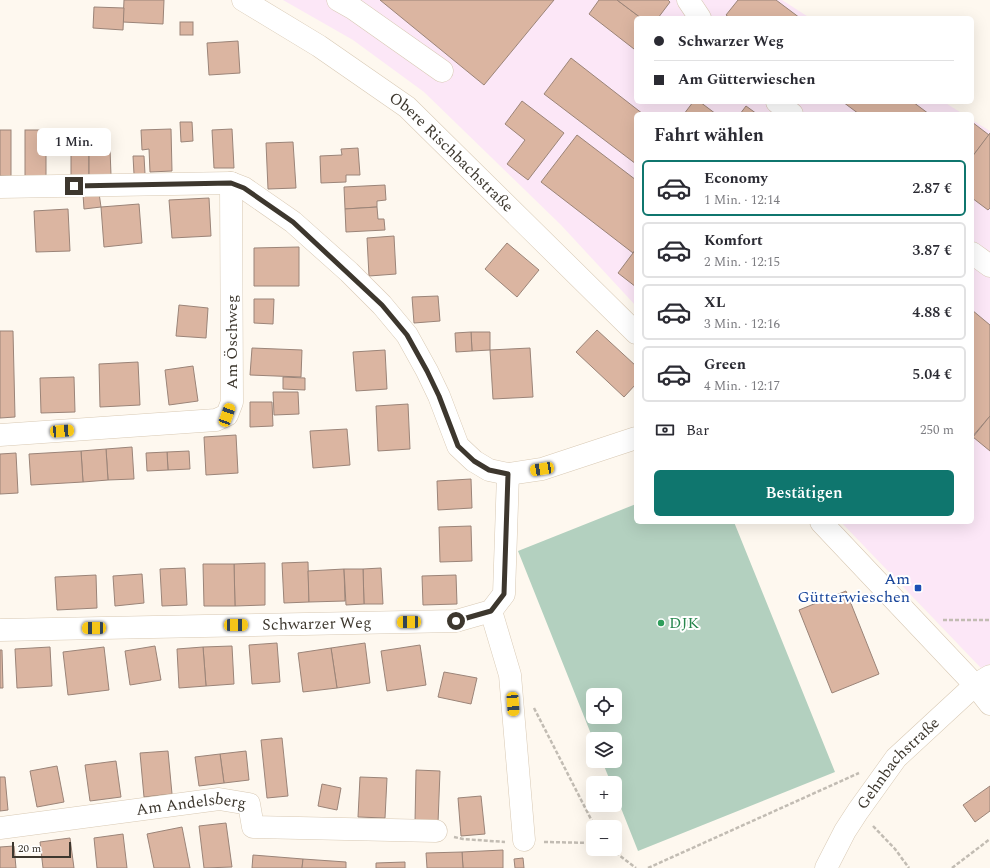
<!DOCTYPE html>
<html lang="de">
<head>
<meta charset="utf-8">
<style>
  :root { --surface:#fff; --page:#f7f7f7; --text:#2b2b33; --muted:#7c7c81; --line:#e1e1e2; --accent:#0f766e }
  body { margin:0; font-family:Spectral,serif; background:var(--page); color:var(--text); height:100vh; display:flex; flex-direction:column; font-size:15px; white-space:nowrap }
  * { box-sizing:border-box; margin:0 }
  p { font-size:13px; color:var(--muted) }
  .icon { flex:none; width:22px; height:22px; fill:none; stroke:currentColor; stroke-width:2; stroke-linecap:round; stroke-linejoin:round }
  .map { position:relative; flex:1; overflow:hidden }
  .sheet { position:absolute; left:634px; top:112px; width:340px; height:412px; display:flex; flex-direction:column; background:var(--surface); border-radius:6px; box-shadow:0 4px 16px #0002 }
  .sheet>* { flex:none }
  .banner { position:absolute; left:634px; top:16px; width:340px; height:88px; border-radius:6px; box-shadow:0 4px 16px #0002; display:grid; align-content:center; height:88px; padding:0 20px; background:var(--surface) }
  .tools { position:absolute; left:586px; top:688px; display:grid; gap:8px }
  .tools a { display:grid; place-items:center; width:36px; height:36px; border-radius:6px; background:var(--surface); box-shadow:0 4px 16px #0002; font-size:20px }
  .scale { position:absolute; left:12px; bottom:10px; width:59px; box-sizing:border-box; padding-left:4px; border:2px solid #3d372e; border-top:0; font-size:11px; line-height:14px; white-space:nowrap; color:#3d372e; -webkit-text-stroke:3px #fff; paint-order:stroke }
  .end { position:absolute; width:18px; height:18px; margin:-9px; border:5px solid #3d372e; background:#fff; box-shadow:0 0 0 2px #fff }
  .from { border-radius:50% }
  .bubble { position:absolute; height:28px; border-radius:6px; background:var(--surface); box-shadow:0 4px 16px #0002; font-size:13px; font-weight:600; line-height:28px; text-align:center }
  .car { position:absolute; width:12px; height:24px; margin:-12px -6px; border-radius:5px; box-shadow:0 0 3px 1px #0007; background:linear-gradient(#f5c518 24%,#345 0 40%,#f5c518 0 76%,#345 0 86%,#f5c518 0) }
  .banner b { display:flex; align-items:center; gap:14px; height:38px; font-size:15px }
  .banner b+b { border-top:1px solid var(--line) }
  .banner i { width:10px; height:10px; background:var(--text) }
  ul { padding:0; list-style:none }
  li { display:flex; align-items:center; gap:12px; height:56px; margin:0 8px 6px; padding:0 12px; border:2px solid var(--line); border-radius:6px }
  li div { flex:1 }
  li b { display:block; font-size:15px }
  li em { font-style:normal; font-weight:600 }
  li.selected { border-color:var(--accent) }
  li>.icon { width:36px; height:36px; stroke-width:1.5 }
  h2 { padding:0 20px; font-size:18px; line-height:48px }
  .pay { display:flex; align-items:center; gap:10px; height:44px; padding:0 20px; font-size:15px }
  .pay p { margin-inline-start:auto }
  .button { display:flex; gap:8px; margin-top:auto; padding:8px 20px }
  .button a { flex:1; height:46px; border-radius:6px; background:var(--accent); color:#fff; font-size:16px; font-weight:600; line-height:46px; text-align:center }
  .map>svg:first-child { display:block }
  .industrial { fill:#fce7f7 }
  .green { fill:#b3d0bf; fill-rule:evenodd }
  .building { fill:#dbb5a1; stroke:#9b8478 }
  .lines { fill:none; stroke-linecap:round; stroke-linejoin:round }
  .minor-casing { stroke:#d8c9b4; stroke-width:23 }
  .path { stroke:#c2bcb3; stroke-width:2.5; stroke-dasharray:4 2; stroke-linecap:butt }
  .minor { stroke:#fff; stroke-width:22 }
  .route { stroke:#3d372e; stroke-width:5 }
  .transit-dot { fill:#1a4fb4; stroke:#fff; stroke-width:1.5 }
  .leisure-dot { fill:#2e9e5b; stroke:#fff; stroke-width:1.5 }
  .labels { text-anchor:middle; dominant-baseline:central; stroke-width:4; stroke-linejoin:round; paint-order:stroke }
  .street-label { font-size:16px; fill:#3d372e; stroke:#fff }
  .transit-label { font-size:16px; fill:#164399; stroke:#fff; text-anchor:end }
  .leisure-label { font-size:16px; fill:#27864d; stroke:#fff; text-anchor:start }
</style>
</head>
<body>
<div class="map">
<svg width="990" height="868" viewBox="0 0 990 868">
  <rect width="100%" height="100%" fill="#fef8ef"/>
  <g class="industrial">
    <path d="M283,0H782L810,18H636V102H944L963,114H636V306L561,225L424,92L353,40Z"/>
    <path d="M972,120L990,131V664L981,668L841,522H972Z"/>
  </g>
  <path class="green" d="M636,504V522H734L835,772L638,851L615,793V783H611L602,761H615V739H593L518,551ZM593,695H615V717H593Z"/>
  <g class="building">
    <path d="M124,0H164L163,24L123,22Z"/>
    <path d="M380,0H554L484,85Z"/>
    <path d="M599,0H617L641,18H636V46L634,49L589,14Z"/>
    <path d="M617,0H668L670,2L658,18H641Z"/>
    <path d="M738,0H776L800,18H730L726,15Z"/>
    <path d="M94,7L124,8L123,30L93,28Z"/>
    <rect x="180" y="22" width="13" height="13"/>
    <path d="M238,41L240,73L209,75L207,43Z"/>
    <path d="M571,58L643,114H636V164L544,94Z"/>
    <path d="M522,101L564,133L528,180L507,164L525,140L505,124Z"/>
    <path d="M693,102H700L716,114H684Z"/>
    <path d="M843,102H913L929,114H859Z"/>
    <path d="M746,106L757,114H740Z"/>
    <path d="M180,122H192L193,141L181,142Z"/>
    <path d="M972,122L989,135L972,157Z"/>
    <path d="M171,129L172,171L150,172L149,149L142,150L141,130Z"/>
    <path d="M232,129L234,168H214L212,130Z"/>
    <rect x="0" y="130" width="11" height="46"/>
    <rect x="25" y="130" width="21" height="46"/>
    <path d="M89,131V176H71V132Z"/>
    <rect x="59" y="132" width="12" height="21"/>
    <path d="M990,133V208L988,210L972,198V157Z"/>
    <path d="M577,135L636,180V249L633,253L541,182Z"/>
    <path d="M293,142L296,188L268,189L266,143Z"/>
    <path d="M358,148L360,175H346V182L321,183L320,156L342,155L341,149Z"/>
    <path d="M89,149H110L111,175L89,176Z"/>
    <path d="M133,156H144L145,174H134Z"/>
    <path d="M385,185L386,200L377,201V207L345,209L344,187Z"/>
    <path d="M99,193L101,207L84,209L83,194Z"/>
    <path d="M209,198L211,236L172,238L169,200Z"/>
    <path d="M139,204L142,243L104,247L101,207Z"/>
    <path d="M377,207L378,219H384L385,230L346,232L345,209Z"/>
    <path d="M68,209L70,251L36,252L34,211Z"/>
    <path d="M394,236L396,274L369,276L367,238Z"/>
    <path d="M507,243L539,270L517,297L485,269Z"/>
    <path d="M299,247V286H254V248Z"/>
    <path d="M636,249V287L618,273Z"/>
    <path d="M438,296L440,321L414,323L412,297Z"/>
    <path d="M254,299H274L273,324L254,323Z"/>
    <path d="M179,305L208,308L206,338L176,336Z"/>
    <path d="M972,310L990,325V416L972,437Z"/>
    <path d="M597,330L636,366V384L624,397L576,352Z"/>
    <path d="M0,331H13L15,417L0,418Z"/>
    <path d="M471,332H490V350L472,351Z"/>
    <path d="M471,332L472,351L456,352L455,333Z"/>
    <path d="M252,348L302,350L301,377L250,375Z"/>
    <path d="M530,348L533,397L493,399L490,350Z"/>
    <path d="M385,350L387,389L356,391L353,352Z"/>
    <path d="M138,362L140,405L100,407L99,364Z"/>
    <path d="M193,366L198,401L169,405L165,370Z"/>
    <path d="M74,377L75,412L41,413L40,378Z"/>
    <path d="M283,377L305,378V390L283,389Z"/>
    <path d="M273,392H298L299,414L274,415Z"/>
    <path d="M250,402H272L273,426L250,427Z"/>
    <path d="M408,404L410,449L378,451L376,406Z"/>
    <path d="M990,416V451L973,437Z"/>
    <path d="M347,429L350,465L313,468L310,431Z"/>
    <path d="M236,435L238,473L206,475L204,437Z"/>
    <path d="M132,447L134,479L108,480L106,449Z"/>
    <path d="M106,449L108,480L83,482L81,451Z"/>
    <path d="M81,451L83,482L31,485L29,454Z"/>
    <path d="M189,451L190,469L168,470L167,452Z"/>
    <path d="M167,452L168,470L147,471L146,453Z"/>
    <path d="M16,453L18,493L0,494V454Z"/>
    <path d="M471,479L472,508L438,510L437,481Z"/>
    <path d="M471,526L472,561L440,562L439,527Z"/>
    <path d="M308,562L309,602L284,603L282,563Z"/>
    <path d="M265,563V605L235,606L234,564Z"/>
    <path d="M203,564H234L235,606H204Z"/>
    <path d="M185,568L187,605L162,606L160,569Z"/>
    <path d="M381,568L383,604H364L363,569Z"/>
    <path d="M344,569L345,601L309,602L308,571Z"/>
    <path d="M344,569H363L364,604L346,605Z"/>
    <path d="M142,574L144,603L115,606L113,576Z"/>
    <path d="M96,575L97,608L57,610L55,577Z"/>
    <path d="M456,575L457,604L423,605L422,576Z"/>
    <path d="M846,591L879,674L832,693L799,610Z"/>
    <path d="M277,643L280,682L252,684L249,645Z"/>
    <path d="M365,643L370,683L337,688L331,648Z"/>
    <path d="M420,645L426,685L387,691L381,651Z"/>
    <path d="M155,646L161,680L130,685L125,651Z"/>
    <path d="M232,646L234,684L206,686L203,647Z"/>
    <path d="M50,647L52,686L17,688L15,649Z"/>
    <path d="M104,647L109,690L68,695L63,652Z"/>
    <path d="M203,647L206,686L179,688L177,649Z"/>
    <path d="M331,648L337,688L303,692L298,653Z"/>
    <path d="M0,650H2L3,688H0Z"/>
    <path d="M444,672L477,678L471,704L438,697Z"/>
    <path d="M282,738L288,796L267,798L261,740Z"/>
    <path d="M168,751L172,794L144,797L140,753Z"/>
    <path d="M246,751L249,780L224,783L220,754Z"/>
    <path d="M220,754L224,783L199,786L195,757Z"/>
    <path d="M116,761L121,797L90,801L85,765Z"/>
    <path d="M57,766L64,802L37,807L30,771Z"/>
    <path d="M416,770L440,771L438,823L415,822Z"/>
    <path d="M0,777H5L8,810L0,811Z"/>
    <path d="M360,777L387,778L385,818L358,817Z"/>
    <path d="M322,784L341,788L337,810L318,806Z"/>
    <path d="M990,786V811L975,822L963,805Z"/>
    <path d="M481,796L485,834L461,836L458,798Z"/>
    <path d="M226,823L232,867L204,868L199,826Z"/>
    <path d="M182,827L190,868H154L147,834Z"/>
    <path d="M123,834L127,868H97L94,838Z"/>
    <path d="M70,838L74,868H43L40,842Z"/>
    <path d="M14,846L16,868H0V847Z"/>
    <path d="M503,850V868H463L462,852Z"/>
    <path d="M462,852L463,868H427L426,853Z"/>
    <path d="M253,855L303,859L302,868H252Z"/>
    <path d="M523,858L524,868H515L514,859Z"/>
    <path d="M303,859L346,862V868H302Z"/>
    <path d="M405,862V868H376V863Z"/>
  </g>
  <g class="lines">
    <g class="minor-casing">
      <g id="minor">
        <path id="s1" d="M243,0L319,46L407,107L636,333"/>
        <path d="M338,0L354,9L442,71"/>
        <path d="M688,0L700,18"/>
        <path d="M777,102L792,114"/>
        <path d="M0,187L231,183L244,188L293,222L349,272L382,305L407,335L427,371L439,396L458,446L474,461L489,470L508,474L542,469L636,438"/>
        <path d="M972,253L990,266"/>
        <path d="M0,435L216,420L227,415L232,402L231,183"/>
        <path d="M821,522L975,685L990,704"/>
        <path d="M491,611L510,675L524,840"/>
        <path id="s2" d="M0,630L456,621L491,611L504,594L508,474"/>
        <path id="s3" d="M0,828L219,799L249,804L253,827L436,831"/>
        <path id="s4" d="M826,868L845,831L858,811L896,758L975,685L990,676"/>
      </g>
    </g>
    <g class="path">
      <path d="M943,620H990"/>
      <path d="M534,708L595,827"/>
      <path d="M873,826L895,849L909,868"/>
      <path d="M454,837L463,839L505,842"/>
      <path d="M544,842L593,843"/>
      <path d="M611,849L636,868"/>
      <path d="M648,868L859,773"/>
      <path d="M952,868L990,839"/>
    </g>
    <use href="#minor" class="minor"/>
  </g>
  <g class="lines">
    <path class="route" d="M74,186L231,183L244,188L293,222L382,305L407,335L427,371L439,396L458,446L474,461L489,470L508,474L504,594L491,611L456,621"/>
  </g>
  <rect class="transit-dot" x="914" y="584" width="8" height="8" rx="2"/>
  <circle class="leisure-dot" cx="661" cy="623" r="4"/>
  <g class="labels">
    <g class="street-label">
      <text stroke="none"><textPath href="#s1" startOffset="259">Obere Rischbachstraße</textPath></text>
      <text transform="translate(232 342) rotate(-90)">Am Öschweg</text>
      <text stroke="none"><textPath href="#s2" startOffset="317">Schwarzer Weg</textPath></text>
      <text stroke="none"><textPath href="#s4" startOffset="128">Gehnbachstraße</textPath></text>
      <text stroke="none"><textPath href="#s3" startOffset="193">Am Andelsberg</textPath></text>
    </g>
    <g class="transit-label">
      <text x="910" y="579">Am<tspan x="910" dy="18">Gütterwieschen</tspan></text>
    </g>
    <g class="leisure-label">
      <text x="669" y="623">DJK</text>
    </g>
  </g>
</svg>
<div class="tools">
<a><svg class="icon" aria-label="locate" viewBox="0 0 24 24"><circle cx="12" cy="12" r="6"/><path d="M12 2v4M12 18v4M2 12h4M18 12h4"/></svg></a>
<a><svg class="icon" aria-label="layers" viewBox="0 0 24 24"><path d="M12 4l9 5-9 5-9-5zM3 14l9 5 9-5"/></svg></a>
<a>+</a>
<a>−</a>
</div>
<div class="scale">20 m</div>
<i class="end from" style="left:456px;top:621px"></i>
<i class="end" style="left:74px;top:186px"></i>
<div class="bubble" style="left:37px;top:128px;width:74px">1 Min.</div>
<i class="car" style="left:227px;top:415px;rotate:20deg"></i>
<i class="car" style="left:62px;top:431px;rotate:86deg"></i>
<i class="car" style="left:542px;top:469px;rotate:261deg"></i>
<i class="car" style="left:409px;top:622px;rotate:269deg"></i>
<i class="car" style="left:236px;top:625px;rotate:89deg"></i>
<i class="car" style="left:94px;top:628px;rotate:269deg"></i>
<i class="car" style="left:513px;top:704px;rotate:176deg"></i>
<div class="banner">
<b><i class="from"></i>Schwarzer Weg</b>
<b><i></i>Am Gütterwieschen</b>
</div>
<section class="sheet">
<h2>Fahrt wählen</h2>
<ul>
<li class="selected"><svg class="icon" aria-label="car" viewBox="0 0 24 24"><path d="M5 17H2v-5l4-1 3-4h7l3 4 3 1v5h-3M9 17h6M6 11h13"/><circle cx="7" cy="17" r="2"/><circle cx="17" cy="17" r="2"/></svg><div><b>Economy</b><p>1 Min. · 12:14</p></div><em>2.87 €</em></li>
<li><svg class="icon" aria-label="car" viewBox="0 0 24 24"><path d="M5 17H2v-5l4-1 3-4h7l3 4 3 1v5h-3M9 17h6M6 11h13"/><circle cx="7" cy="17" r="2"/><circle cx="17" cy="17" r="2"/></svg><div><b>Komfort</b><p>2 Min. · 12:15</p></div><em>3.87 €</em></li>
<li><svg class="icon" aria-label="car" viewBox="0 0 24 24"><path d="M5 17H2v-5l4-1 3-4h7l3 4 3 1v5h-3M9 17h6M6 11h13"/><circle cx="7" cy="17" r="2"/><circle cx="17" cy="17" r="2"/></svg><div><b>XL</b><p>3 Min. · 12:16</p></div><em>4.88 €</em></li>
<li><svg class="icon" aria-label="car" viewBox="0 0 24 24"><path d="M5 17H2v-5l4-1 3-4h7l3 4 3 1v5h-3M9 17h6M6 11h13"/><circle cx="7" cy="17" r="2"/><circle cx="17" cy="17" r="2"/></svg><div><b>Green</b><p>4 Min. · 12:17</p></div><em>5.04 €</em></li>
</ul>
<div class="pay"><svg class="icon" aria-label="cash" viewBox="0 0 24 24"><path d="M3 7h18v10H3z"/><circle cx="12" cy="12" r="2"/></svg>Bar<p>250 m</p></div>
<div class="button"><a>Bestätigen</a></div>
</section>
</div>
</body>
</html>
